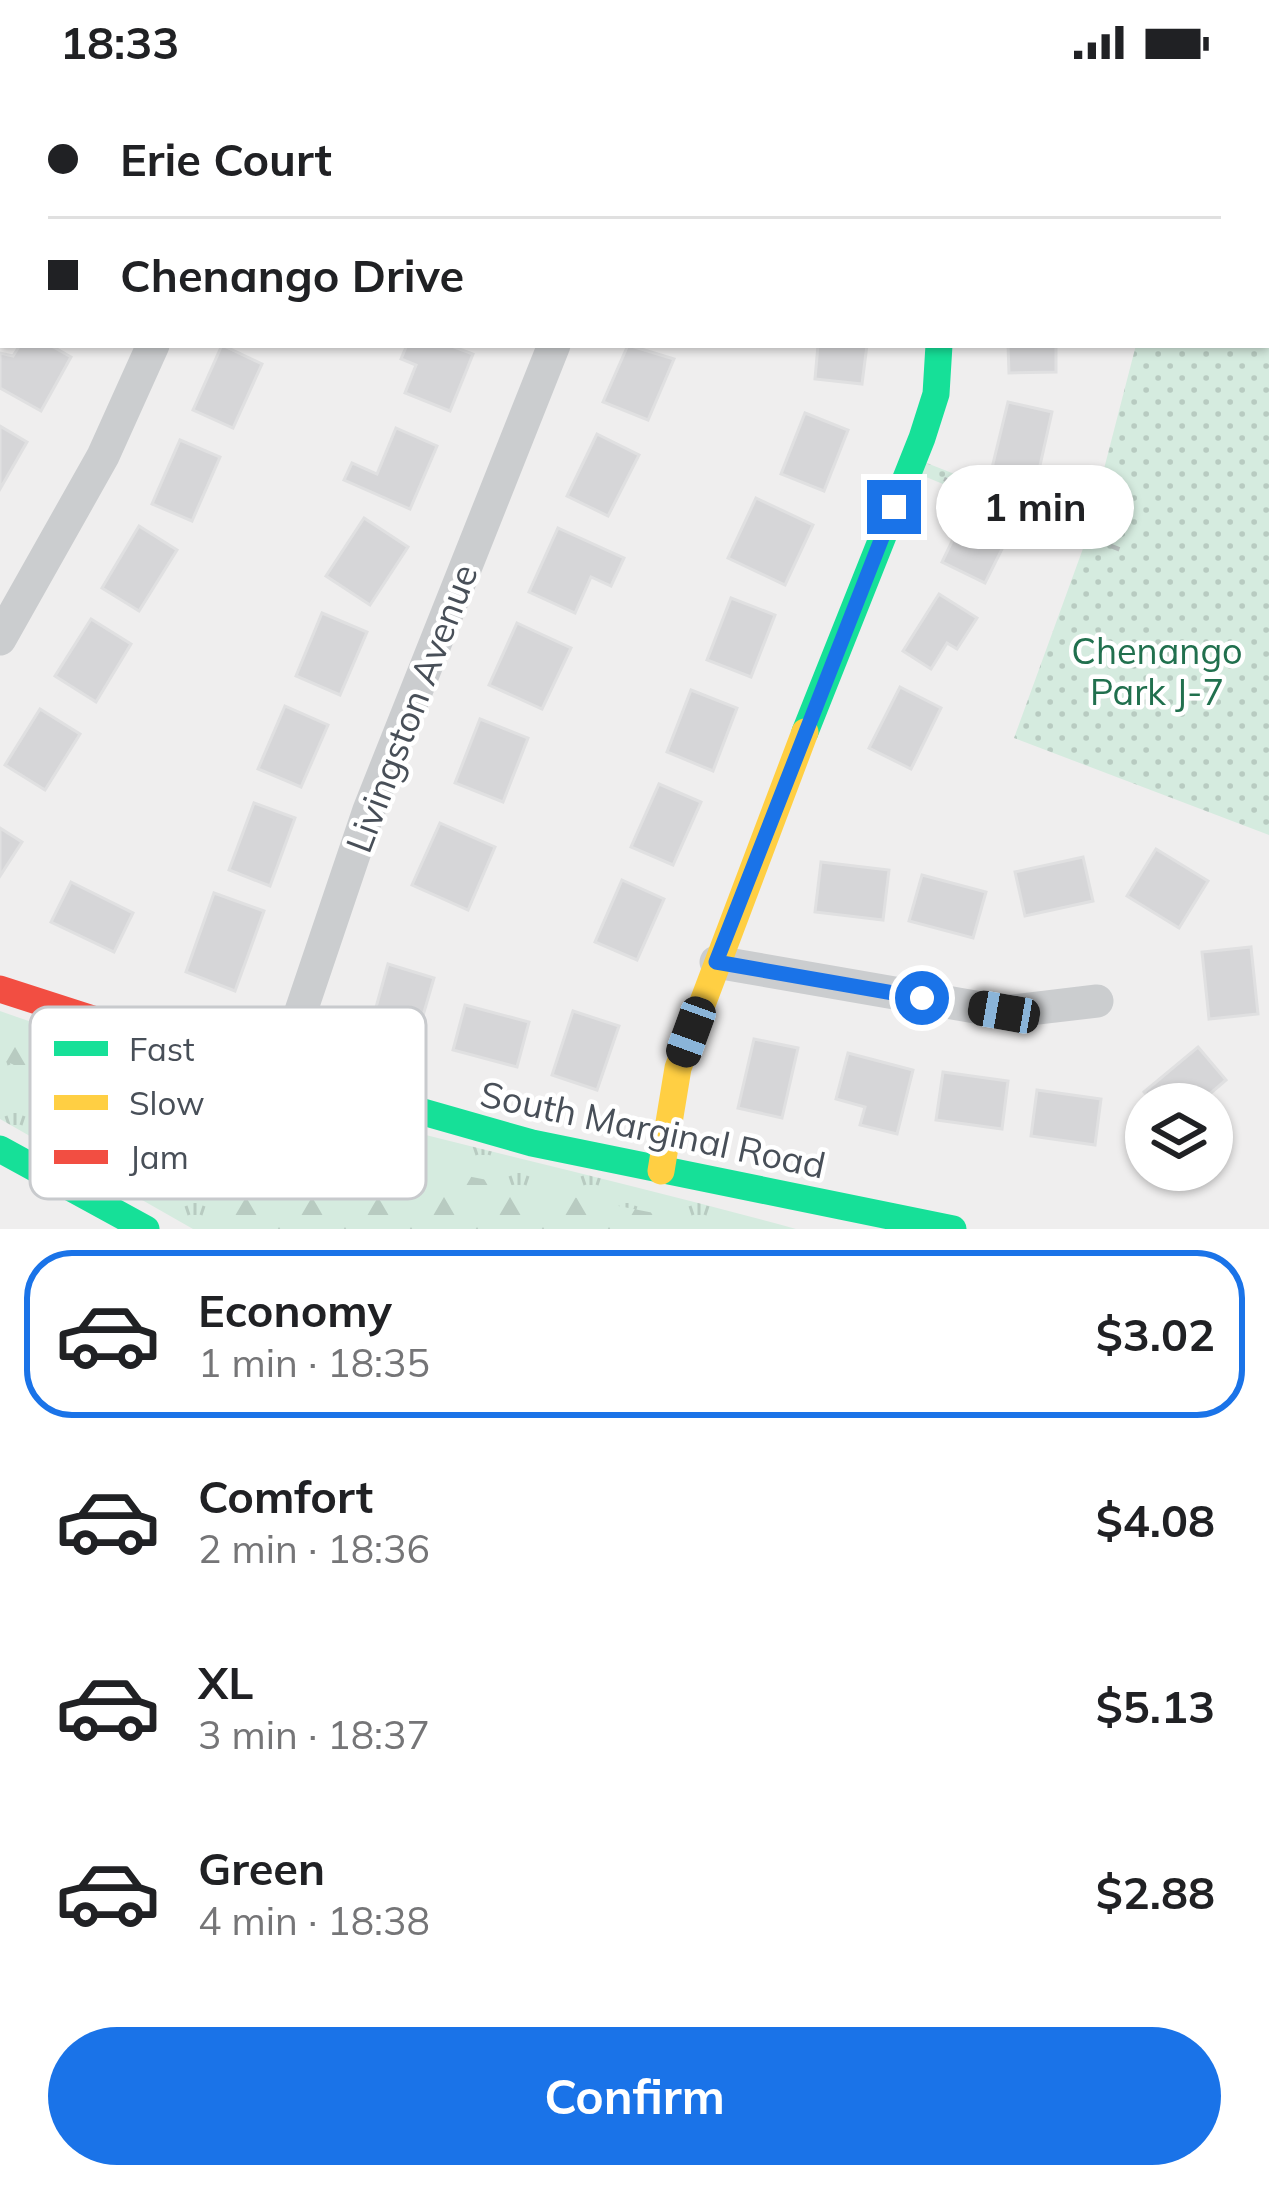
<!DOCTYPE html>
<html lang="en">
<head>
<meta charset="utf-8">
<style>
  :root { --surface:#fff; --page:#f6f6f6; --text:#202124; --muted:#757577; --line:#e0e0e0; --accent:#1a73e8 }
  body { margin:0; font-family:Mulish,sans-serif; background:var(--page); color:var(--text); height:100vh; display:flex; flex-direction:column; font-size:45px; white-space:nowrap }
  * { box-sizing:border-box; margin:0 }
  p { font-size:39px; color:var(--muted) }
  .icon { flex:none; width:66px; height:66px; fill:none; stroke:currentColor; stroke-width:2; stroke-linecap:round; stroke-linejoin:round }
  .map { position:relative; height:1145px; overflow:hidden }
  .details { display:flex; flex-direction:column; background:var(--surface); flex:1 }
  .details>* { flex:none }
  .top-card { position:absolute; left:0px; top:0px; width:1269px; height:264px; box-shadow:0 3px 9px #0004; display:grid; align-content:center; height:264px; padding:0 48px; background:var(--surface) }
  .buttons { position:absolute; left:1125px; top:999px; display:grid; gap:24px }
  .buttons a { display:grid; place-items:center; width:108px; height:108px; border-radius:50%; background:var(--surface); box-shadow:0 3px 9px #0004; font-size:60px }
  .end { position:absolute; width:54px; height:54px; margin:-27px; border:15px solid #1a73e8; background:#fff; box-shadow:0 0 0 6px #fff }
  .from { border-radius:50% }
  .bubble { position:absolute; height:84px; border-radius:42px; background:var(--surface); box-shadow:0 3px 9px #0004; font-size:39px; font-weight:700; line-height:84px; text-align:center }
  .car { position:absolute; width:36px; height:72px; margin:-36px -18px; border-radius:15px; box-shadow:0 0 9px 3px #0007; background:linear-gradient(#222 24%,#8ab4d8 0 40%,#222 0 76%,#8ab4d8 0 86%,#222 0) }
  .top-card b { display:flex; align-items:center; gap:42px; height:114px; font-size:45px }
  .top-card b+b { border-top:3px solid var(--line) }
  .top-card i { width:30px; height:30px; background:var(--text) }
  ul { padding:21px 0 0; list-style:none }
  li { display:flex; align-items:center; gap:36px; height:168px; margin:0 24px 18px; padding:0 24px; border:6px solid transparent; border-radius:48px }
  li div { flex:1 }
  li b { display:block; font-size:45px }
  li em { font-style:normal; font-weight:700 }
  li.current { border-color:var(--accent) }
  li>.icon { width:108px; height:108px; stroke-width:1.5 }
  .action { display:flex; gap:24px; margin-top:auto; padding:24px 48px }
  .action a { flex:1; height:138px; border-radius:72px; background:var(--accent); color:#fff; font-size:48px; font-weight:700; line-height:138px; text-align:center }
  .status { display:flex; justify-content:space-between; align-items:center; height:84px; padding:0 60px; background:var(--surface); direction:ltr }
  .status svg { height:33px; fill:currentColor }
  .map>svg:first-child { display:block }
  .education { fill:#ddd }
  .grass { fill:url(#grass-tufts) }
  .forest { fill:url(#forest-firs) }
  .park { fill:url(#park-dots) }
  .building { fill:#d6d6d8; stroke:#e0e0e1; stroke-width:3 }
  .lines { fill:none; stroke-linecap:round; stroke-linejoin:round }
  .path { stroke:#b9c2c0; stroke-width:4.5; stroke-dasharray:9 6; stroke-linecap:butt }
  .street { stroke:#cbcdcf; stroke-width:33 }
  .fast { stroke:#16e098; stroke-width:27 }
  .slow { stroke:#ffcf43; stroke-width:27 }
  .jam { stroke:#f24e42; stroke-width:27 }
  .route { stroke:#1a73e8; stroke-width:15 }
  .labels { text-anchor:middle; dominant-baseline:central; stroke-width:9; stroke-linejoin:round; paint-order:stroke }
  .park-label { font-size:36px; fill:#21704e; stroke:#fff }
  .street-label { font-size:36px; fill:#484f58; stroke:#fff }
  .key { fill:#fff; stroke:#c8cacd; stroke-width:3 }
  .key-label { font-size:33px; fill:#484f58 }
</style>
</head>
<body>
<div class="status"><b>18:33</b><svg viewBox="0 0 49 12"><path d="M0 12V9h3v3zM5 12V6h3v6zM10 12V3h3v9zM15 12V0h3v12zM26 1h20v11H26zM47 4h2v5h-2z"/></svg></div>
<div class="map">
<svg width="1269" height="1145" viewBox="0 0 1269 1145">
  <defs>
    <pattern id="grass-tufts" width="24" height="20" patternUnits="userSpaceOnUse" patternTransform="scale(3)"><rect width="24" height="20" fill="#d5ebdf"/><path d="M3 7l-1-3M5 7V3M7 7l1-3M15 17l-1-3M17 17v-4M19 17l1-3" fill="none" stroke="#b8cbc1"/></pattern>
    <pattern id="forest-firs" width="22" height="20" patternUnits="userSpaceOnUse" patternTransform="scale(3)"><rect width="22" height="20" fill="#d5ebdf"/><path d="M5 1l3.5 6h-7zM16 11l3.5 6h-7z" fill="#b8cbc1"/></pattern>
    <pattern id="park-dots" width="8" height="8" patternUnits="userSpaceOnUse" patternTransform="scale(3)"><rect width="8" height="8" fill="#d5ebdf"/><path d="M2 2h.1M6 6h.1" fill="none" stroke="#b8cbc1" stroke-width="1.8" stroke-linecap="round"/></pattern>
  </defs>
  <rect width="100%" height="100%" fill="#efeeee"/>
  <path class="education" d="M1041,0H1269V92L1266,3Z"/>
  <path class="grass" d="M0,927C260,1020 530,1072 796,1145H193L0,1035Z"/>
  <path class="forest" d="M0,945L381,1075L659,1130L657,1145H261L215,1127L120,1057L77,1007L0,975Z"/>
  <path class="park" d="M1266,245L1269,246V751L1014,654L1085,459L914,388L919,376L1089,443L1136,261H1266Z"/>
  <g class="building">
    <path d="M116,0H179L114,3Z"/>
    <path d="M329,0H379L384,2L328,3Z"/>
    <path d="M20,261H50L71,273L41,327L0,304V269L13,272Z"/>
    <path d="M222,261L262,280L233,344L193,326Z"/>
    <path d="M407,261H449L473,270L450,327L405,309L416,281L401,275Z"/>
    <path d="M628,261L674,275L648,336L603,318Z"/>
    <path d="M818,261H867L862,300L815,295Z"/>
    <path d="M1008,261H1056V288L1009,289Z"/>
    <path d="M1008,318L1052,328L1037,395L992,384Z"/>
    <path d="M805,329L848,346L824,407L781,390Z"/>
    <path d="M0,342L27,358L0,405Z"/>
    <path d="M396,344L437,362L410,425L344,396L352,379L377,390Z"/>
    <path d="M597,350L639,371L608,432L567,412Z"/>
    <path d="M180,356L220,373L192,437L152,420Z"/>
    <path d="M756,414L813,441L785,501L728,474Z"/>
    <path d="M971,418L1015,439L985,499L942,478Z"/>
    <path d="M364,434L408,463L370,521L326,492Z"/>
    <path d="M139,442L177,466L139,527L102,504Z"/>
    <path d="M558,444L624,474L611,502L591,493L575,529L529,508Z"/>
    <path d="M939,510L977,534L957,565L947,559L931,585L903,567Z"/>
    <path d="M731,514L775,531L751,593L707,576Z"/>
    <path d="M322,529L367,548L340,611L296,592Z"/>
    <path d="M91,535L131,560L96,618L55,592Z"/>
    <path d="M517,539L571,564L542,625L489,601Z"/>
    <path d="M900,603L941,624L911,685L869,664Z"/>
    <path d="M691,606L737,624L713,687L667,668Z"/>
    <path d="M285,622L328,641L301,703L258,685Z"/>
    <path d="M40,625L80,650L45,706L5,681Z"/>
    <path d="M480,635L528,654L503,718L455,699Z"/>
    <path d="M659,700L701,718L673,781L631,763Z"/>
    <path d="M254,719L295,734L270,802L229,786Z"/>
    <path d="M440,739L495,763L468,826L412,801Z"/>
    <path d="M0,744L22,758L0,792Z"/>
    <path d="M1156,765L1208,797L1179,844L1127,812Z"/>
    <path d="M1083,773L1093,817L1025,832L1015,788Z"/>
    <path d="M821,778L889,786L883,836L815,828Z"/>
    <path d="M922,791L986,808L973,854L909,837Z"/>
    <path d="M622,796L664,815L637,876L595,858Z"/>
    <path d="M71,798L133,829L114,868L51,838Z"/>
    <path d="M214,809L264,827L235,907L186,888Z"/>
    <path d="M1251,863L1258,930L1209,935L1202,868Z"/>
    <path d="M388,880L434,894L415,959L370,945Z"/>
    <path d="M465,921L529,938L517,983L453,966Z"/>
    <path d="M573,927L619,942L597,1006L552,991Z"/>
    <path d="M754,955L798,964L782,1034L738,1024Z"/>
    <path d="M1198,963L1226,996L1198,1020H1155L1144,1008Z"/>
    <path d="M848,969L913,986L897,1050L860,1041L865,1023L836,1015Z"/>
    <path d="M943,988L1008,997L1002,1045L936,1036Z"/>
    <path d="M1037,1006L1101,1015L1095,1061L1031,1052Z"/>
  </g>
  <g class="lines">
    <path class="path" d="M944,395L1121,466"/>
    <g class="street">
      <path d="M813,0L817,3"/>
      <path d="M254,3L255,0"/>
      <path d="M665,3L666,0"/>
      <path d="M0,555L103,372L153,261"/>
      <path d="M716,878L1004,928L1097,917"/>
      <path d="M279,992L369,726L554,261"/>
    </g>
    <g class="fast">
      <path d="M805,648L922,354L936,310L939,261"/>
      <path d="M135,946L532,1059L953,1145"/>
      <path d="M0,1065L146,1145"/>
    </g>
    <path class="slow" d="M661,1087L678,984L805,648"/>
    <path class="jam" d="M0,905L164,958"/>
  </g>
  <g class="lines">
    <path class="route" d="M894,423L716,878L922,914"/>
  </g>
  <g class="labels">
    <g class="park-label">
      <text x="1157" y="566">Chenango<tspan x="1157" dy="41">Park J-7</tspan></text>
    </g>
    <g class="street-label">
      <text transform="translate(411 624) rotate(-69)">Livingston Avenue</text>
      <text transform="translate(653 1045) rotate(12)">South Marginal Road</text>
    </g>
  </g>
  <rect x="30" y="923" width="396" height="192" rx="18" class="key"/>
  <rect x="54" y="957" width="54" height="15" fill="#16e098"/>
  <rect x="54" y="1011" width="54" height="15" fill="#ffcf43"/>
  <rect x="54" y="1066" width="54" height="14" fill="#f24e42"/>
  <g class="key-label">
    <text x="129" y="977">Fast</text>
    <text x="129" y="1031">Slow</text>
    <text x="129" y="1085">Jam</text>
  </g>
</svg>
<div class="buttons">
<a><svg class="icon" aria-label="layers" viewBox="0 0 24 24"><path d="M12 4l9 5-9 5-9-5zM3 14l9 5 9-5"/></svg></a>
</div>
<i class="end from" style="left:922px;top:914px"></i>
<i class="end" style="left:894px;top:423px"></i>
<div class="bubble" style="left:936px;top:381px;width:198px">1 min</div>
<i class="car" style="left:1004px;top:928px;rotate:280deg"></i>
<i class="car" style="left:691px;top:948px;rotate:200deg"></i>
<div class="top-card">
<b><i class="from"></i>Erie Court</b>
<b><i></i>Chenango Drive</b>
</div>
</div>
<section class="details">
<ul>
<li class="current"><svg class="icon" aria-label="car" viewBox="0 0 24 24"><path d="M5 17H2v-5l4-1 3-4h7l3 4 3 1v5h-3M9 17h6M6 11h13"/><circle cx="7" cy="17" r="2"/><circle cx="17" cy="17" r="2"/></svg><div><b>Economy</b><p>1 min · 18:35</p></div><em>$3.02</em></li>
<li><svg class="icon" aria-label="car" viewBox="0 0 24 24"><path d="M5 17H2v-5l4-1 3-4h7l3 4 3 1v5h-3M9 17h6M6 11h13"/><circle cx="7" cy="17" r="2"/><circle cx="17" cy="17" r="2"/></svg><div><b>Comfort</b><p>2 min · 18:36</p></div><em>$4.08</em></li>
<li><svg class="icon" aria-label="car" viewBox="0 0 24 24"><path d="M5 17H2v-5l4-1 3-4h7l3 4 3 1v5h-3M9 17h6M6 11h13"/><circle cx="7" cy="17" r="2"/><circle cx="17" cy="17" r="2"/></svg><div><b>XL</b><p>3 min · 18:37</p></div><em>$5.13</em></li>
<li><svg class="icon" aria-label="car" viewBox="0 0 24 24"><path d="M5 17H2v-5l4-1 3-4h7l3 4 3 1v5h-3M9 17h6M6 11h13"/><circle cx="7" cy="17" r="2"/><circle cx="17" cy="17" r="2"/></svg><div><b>Green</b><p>4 min · 18:38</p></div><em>$2.88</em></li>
</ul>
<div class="action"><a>Confirm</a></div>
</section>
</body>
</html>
